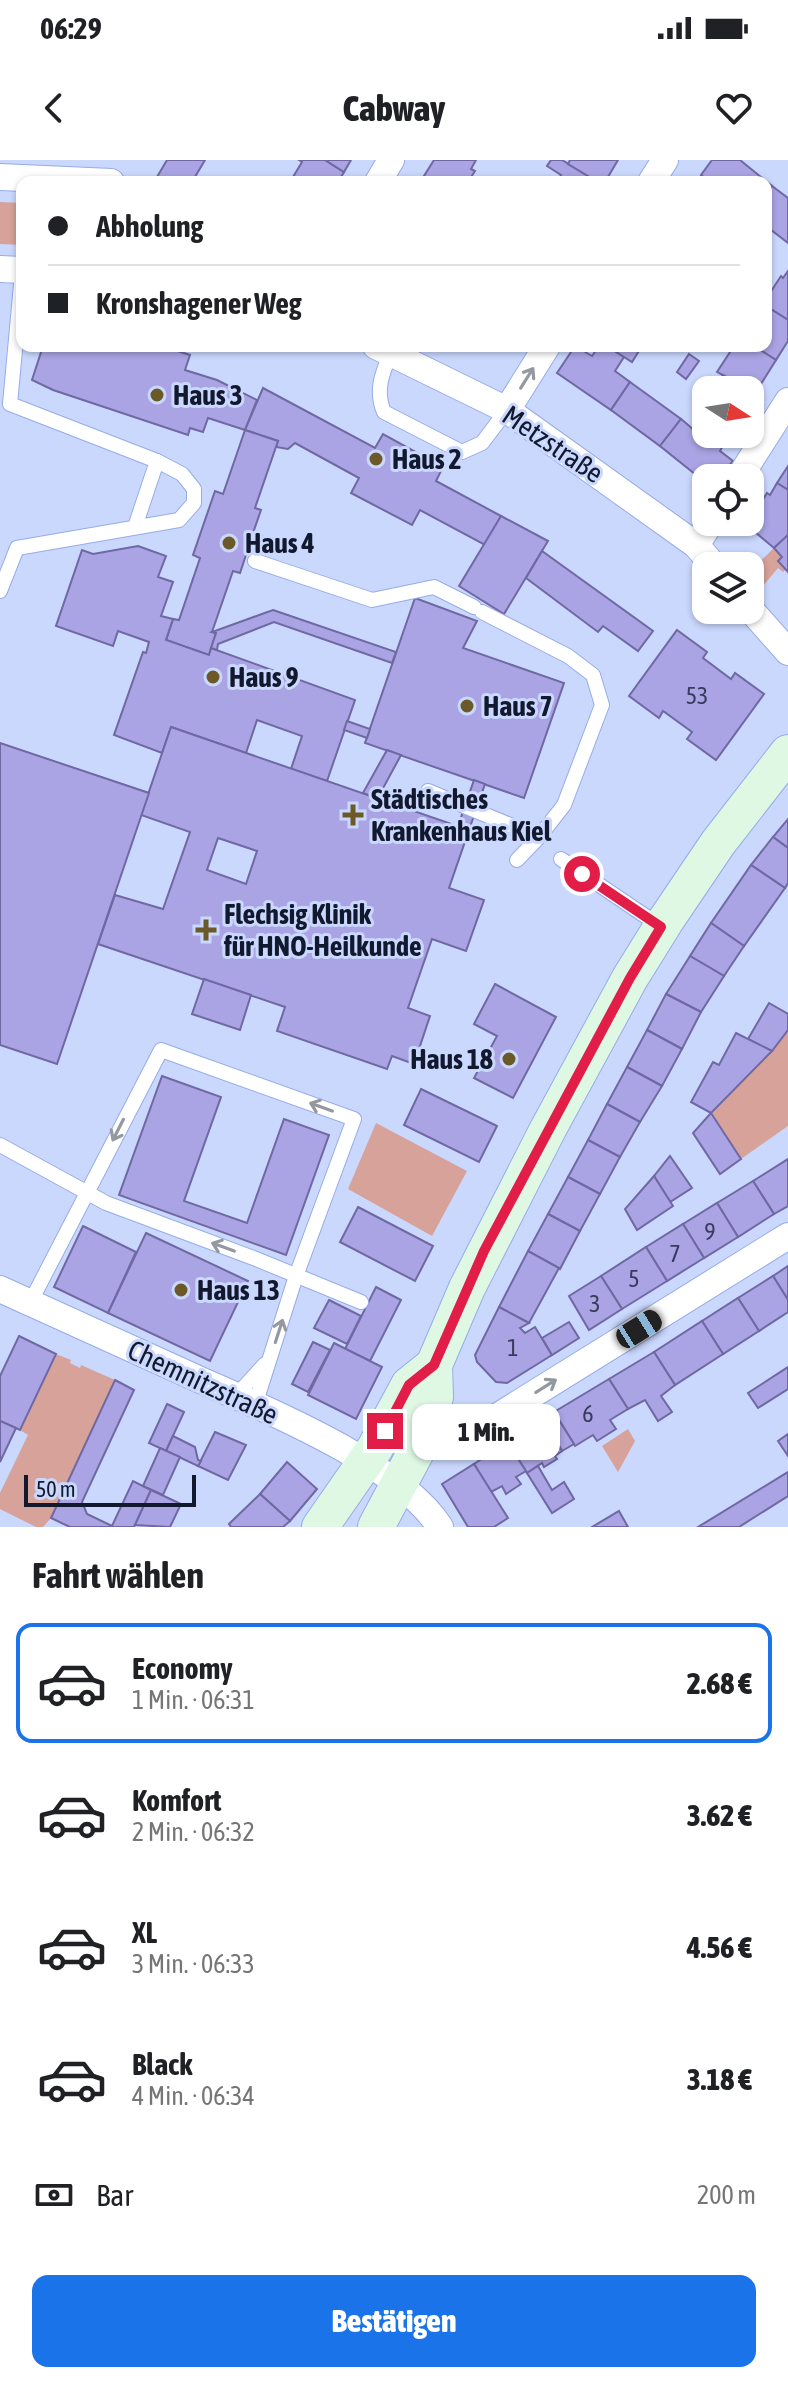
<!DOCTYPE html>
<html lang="de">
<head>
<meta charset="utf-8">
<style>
  :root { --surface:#fff; --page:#f6f6f6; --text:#202124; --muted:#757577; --line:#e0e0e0; --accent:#1a73e8 }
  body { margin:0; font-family:"Asap Condensed",sans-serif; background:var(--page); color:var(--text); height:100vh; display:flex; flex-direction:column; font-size:30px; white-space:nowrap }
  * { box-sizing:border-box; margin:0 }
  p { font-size:26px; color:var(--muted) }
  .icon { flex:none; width:44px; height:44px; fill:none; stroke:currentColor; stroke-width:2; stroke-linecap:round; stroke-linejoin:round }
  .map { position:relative; height:1367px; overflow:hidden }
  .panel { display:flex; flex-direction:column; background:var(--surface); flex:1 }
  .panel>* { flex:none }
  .top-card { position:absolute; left:16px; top:16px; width:756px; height:176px; border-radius:16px; box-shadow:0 2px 6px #0004; display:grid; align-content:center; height:176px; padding:0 32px; background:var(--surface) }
  .needle { width:52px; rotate:102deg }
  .fabs { position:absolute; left:692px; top:216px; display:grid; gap:16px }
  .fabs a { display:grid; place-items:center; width:72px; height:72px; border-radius:16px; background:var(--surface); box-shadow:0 2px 6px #0004; font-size:40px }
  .scale { position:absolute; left:24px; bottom:20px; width:172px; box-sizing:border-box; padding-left:8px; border:4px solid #12192f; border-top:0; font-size:22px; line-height:28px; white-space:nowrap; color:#12192f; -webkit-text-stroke:6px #cad8fe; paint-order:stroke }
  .end { position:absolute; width:36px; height:36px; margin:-18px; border:10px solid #e11d48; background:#fff; box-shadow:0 0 0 4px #fff }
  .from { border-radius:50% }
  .bubble { position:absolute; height:56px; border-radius:16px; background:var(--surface); box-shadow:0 2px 6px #0004; font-size:26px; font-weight:800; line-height:56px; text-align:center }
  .car { position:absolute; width:24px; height:48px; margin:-24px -12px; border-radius:10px; box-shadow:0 0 6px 2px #0007; background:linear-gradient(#222 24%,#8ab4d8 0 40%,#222 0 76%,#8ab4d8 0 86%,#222 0) }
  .top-card b { display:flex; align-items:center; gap:28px; height:76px; font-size:30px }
  .top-card b+b { border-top:2px solid var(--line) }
  .top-card i { width:20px; height:20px; background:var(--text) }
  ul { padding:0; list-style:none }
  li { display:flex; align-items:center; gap:24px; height:120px; margin:0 16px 12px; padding:0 16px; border:4px solid transparent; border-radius:16px }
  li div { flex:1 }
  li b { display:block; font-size:30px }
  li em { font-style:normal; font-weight:800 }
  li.active { border-color:var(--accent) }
  li>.icon { width:72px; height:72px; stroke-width:1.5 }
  h2 { padding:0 32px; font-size:36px; line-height:96px }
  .pay { display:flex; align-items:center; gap:20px; height:88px; padding:0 32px; font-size:30px }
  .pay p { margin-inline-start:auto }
  .action { display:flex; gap:16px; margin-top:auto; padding:16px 32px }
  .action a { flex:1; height:92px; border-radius:16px; background:var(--accent); color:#fff; font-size:32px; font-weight:800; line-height:92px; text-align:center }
  .status { display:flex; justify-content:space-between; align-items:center; height:56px; padding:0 40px; background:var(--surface); direction:ltr }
  .status svg { height:22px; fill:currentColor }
  header { display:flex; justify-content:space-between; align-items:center; height:104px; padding:0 32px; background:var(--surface); font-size:36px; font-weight:800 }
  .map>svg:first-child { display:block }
  .green { fill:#d6a29a }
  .building { fill:#aaa4e4; stroke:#6f68a3; stroke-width:2; fill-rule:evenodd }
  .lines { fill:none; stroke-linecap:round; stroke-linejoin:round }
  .service-casing { stroke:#96ace8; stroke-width:16 }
  .minor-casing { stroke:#96ace8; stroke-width:28 }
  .secondary-casing { stroke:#96ace8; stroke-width:38 }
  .service { stroke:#fff; stroke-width:14 }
  .minor { stroke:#fff; stroke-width:26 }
  .secondary { stroke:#dff8e4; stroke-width:36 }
  .oneway { stroke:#9498a1 }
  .route { stroke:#e11d48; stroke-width:10 }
  .poi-dot { fill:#6c5928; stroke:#cad8fe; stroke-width:3 }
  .labels { text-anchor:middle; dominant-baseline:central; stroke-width:6; stroke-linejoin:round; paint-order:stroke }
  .number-label { font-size:24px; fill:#383c5c }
  .poi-label { font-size:28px; font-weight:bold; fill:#12192f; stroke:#cad8fe; text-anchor:start }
  .street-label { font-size:28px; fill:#12192f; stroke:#cad8fe }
</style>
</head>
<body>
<div class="status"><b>06:29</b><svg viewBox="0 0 49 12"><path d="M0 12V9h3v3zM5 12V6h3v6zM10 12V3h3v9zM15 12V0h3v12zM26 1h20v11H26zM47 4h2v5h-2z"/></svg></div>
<header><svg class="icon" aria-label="back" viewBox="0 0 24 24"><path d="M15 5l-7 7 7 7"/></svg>Cabway<svg class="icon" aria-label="heart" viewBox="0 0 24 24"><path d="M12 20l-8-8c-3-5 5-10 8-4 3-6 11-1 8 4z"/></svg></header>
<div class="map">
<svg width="788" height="1367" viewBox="0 0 788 1367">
  <rect width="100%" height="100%" fill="#cad8fe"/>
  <g class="green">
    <path d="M0,42L22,43V85L0,84Z"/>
    <path d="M774,388L782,397L779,402L786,409L783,412L778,408L763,426L750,411Z"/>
    <path d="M788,870V966L741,999L712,953L772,891Z"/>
    <path d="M376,963L467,1011L432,1076L348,1029Z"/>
    <path d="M56,1194L71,1200L70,1203L80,1208L81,1205L115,1220L51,1358L43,1367H36L0,1349V1333L28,1275L20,1270Z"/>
    <path d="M628,1269L635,1281L618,1312L602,1286Z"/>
  </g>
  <g class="building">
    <path d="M167,0H205L192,22H168L157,17Z"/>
    <path d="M299,0H325L344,12L338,22H290L302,2Z"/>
    <path d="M325,0H351L344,12Z"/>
    <path d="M434,0H476L471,9L475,11L468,22H433L424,16Z"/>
    <path d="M551,0H562L598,22H557L561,15L547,6Z"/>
    <path d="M570,0H618L605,22H598L568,4Z"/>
    <path d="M712,0H740L772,26L766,34V22H703L705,18L701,15Z"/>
    <path d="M772,26L788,38V83L766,66V34Z"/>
    <path d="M788,111V160L766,146V139L781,116L783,118Z"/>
    <path d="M766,146L788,160V181L776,200L754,186H766Z"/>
    <path d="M43,186H162L190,195L185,210L217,220L257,240L245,270L208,258L203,272L190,268L188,275L53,230L32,220Z"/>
    <path d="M575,186L592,196L599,186H607L624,197L615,211L630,222L611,250L557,213Z"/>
    <path d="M607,186H642L632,202Z"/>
    <path d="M728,186H754L776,200L754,235L750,230L717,212L732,189Z"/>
    <path d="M689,194L699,201L686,219L677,212Z"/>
    <path d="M723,215L746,230H708L709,227L714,230Z"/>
    <path d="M630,222L681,259L660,286L611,250Z"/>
    <path d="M263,228L375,288L383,274L443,307L436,321L501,356L485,385L420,350L412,365L351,333L359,318L295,283L288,289L276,287L278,281L245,270Z"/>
    <path d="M706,233V255L696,248Z"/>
    <path d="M703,253L706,255V274H729L720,291L733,301L719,318H706V323L660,286L681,259L694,270Z"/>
    <path d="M245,270L278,281L255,348L261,350L253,373L262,376L257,392L248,389L240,413L233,411L212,472L216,473L209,495L166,480L173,459L179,460L200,398L193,395L215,331L223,334Z"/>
    <path d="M788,306V330L777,323Z"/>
    <path d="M777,323L788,330V375L774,388L749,367V362L767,333L770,335Z"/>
    <path d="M501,356L548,381L504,454L459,426Z"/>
    <path d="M788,375V412L778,401L782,397L774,388Z"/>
    <path d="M138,386L166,396L158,417L173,422L161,456L173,459L166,480L209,495L211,488L355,540L327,621L291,609L302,576L257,560L246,593L171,567L162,593L114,575L143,492L146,493L149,482L118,471L113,486L56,466L82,390L93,394Z"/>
    <path d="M542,391L653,471L638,491L603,466L598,472L526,418Z"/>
    <path d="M415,438L477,461L463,488L564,523L524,638L365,583Z"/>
    <path d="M273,450L396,492L392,503L274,462L218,484L217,490L211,488L216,473L212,472Z"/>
    <path d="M677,470L707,492L703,498L731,519L735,513L764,534L716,600L687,579L692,572L663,551L659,558L629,536Z"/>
    <path d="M347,561L370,569L367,578L344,570Z"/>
    <path d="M171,567L469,670L449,728L484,740L466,791L432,779L408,848L430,856L414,904L392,896L387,909L277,871L285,847L98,784L115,735L163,749L190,672L141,655ZM218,678L257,691L246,724L207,710Z"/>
    <path d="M0,583L149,633L57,904L0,885Z"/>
    <path d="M387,590L401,595L381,632L376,638L363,633Z"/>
    <path d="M474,620L485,624L469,670L458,666Z"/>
    <path d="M788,659V688L773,677Z"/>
    <path d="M773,677L788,688V723L785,728L751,705Z"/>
    <path d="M751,705L785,728L744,786L711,763Z"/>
    <path d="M711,763L744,786L724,816L690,796Z"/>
    <path d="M690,796L724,816L701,852L666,834Z"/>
    <path d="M204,819L251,835L240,870L192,854Z"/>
    <path d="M495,824L556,857L513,938L474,918L497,876L474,864Z"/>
    <path d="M666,834L701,852L682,889L647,870Z"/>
    <path d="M769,843L788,854V870L772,891L748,879Z"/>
    <path d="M647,870L682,889L662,926L627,907Z"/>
    <path d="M736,873L772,891L711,953L691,942L713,902L719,905Z"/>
    <path d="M627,907L662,926L640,962L607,944Z"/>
    <path d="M162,916L221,937L184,1041L247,1063L284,959L329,975L286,1095L119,1035Z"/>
    <path d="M421,929L497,966L479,1002L404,965Z"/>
    <path d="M607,944L640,962L620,997L588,980Z"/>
    <path d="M711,953L741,999L720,1014L693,973Z"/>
    <path d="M588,980L620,997L600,1034L568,1017Z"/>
    <path d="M670,996L692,1028L670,1042L654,1016Z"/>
    <path d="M788,999V1046L774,1054L753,1021Z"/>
    <path d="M654,1016L673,1046L637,1070L625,1049Z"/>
    <path d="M568,1017L600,1034L580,1071L548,1054Z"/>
    <path d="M753,1021L774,1054L738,1077L717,1043Z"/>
    <path d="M717,1043L738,1077L704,1098L683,1064Z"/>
    <path d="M358,1047L433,1086L415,1121L340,1082Z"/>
    <path d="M548,1054L580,1071L560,1109L528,1091Z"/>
    <path d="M683,1064L704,1098L667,1121L646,1087Z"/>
    <path d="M83,1066L136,1092L108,1153L54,1127Z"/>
    <path d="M146,1073L248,1121L210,1201L108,1153Z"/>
    <path d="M646,1087L667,1121L622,1149L601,1116Z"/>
    <path d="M528,1091L559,1108L529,1163L499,1147Z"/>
    <path d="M788,1106V1140L773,1116Z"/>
    <path d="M601,1116L622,1149L589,1170L569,1136Z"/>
    <path d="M773,1116L788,1140V1152L759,1171L738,1138Z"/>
    <path d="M376,1127L401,1140L370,1201L345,1189Z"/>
    <path d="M738,1138L759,1171L723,1194L702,1161Z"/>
    <path d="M329,1140L361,1156L347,1184L314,1168Z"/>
    <path d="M499,1147L529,1163L520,1168L525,1173L535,1167L552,1195L507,1223L496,1222L477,1202L475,1195Z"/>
    <path d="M702,1161L723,1194L675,1225L654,1192Z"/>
    <path d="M569,1162L579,1178L552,1195L542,1178Z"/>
    <path d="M19,1176L56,1194L20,1270L0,1261V1216Z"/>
    <path d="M313,1182L330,1190L308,1232L292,1224Z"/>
    <path d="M334,1183L382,1207L356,1259L308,1235Z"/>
    <path d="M654,1192L675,1225L661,1236L672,1252L658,1261L645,1240L628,1249L609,1219Z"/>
    <path d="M788,1207V1229L758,1248L748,1233Z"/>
    <path d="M609,1219L628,1249L610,1260L616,1269L597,1281L593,1275L575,1286L554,1252Z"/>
    <path d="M115,1220L134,1230L82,1342L87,1354L112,1366L133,1321L151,1330L134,1367H70L51,1358Z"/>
    <path d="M167,1244L184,1252L166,1291L149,1283Z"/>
    <path d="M554,1252L574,1284L562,1291L543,1259Z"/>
    <path d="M543,1259L562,1291L555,1296L557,1299L544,1307L542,1303L527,1313L507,1282Z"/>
    <path d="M0,1261L16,1268L0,1302Z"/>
    <path d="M215,1272L246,1285L228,1320L198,1306Z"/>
    <path d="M788,1274V1296L778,1281Z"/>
    <path d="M173,1276L195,1287L198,1300L201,1301L198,1306L166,1291Z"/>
    <path d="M507,1282L526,1311L516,1317L521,1324L506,1334L502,1326L491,1332L474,1304Z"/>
    <path d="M160,1288L180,1297L163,1335L143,1326Z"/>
    <path d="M287,1302L317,1329L290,1361L260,1334Z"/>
    <path d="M474,1304L508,1358L494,1367H468L442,1324Z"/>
    <path d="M538,1306L552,1330L564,1322L574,1339L552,1353L527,1313Z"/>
    <path d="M788,1312V1336L739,1367H698Z"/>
    <path d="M151,1330L181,1344L170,1367L135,1365Z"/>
    <path d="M260,1334L290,1361L283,1367H231L229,1364Z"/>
    <path d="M619,1351L628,1367H592Z"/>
  </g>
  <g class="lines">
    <g class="service-casing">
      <g id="service">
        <path d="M22,114L10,244L157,301"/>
        <path d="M390,194C382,214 375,231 384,252L462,292L482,283L507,250"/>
        <path d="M255,401L372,440L434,427L474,447"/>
        <path d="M0,431L17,388L179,360L194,343V329L182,314L157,301L135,367"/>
        <path d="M482,452L568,496L593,515L602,545L564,645L539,677"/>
        <path d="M428,631L539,677L517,700"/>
        <path d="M561,699L660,766"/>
        <path d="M0,985L106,1043L256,1099L361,1142"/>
        <path d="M30,1143L161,890L354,959L296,1116L255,1245"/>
        <path d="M236,1236L265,1204"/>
      </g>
    </g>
    <g class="minor-casing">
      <g id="minor">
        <path d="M0,17L111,22"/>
        <path d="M378,22L391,0"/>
        <path d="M651,22L665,0"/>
        <path d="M0,109L22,110"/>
        <path d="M376,186L507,250L696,385L714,406"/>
        <path d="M507,250L547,186"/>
        <path d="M739,318L788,241"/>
        <path d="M696,385L711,362"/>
        <path d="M750,449L788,492"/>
        <path d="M0,1129C65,1159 131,1188 196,1218C265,1249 400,1304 440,1367"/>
        <path d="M429,1257L477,1262L495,1258L788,1076"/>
      </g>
    </g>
    <g class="secondary-casing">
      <g id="secondary">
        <path d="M320,1367L375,1288L409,1225L434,1205"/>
        <path d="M376,1367L419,1286L435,1237L434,1205L467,1128L548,969L630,818L666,760L718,683L788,593"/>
      </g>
    </g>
    <use href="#service" class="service"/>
    <use href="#minor" class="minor"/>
    <use href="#secondary" class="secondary"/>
  </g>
  <defs><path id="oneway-shaft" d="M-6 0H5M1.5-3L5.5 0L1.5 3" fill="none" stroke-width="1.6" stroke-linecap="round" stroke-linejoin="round" transform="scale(2)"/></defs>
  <g class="oneway">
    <use href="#oneway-shaft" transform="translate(527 218) rotate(-58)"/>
    <use href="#oneway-shaft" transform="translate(321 947) rotate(-160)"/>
    <use href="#oneway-shaft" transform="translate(118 970) rotate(117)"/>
    <use href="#oneway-shaft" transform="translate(223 1087) rotate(-160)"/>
    <use href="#oneway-shaft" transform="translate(279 1171) rotate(-72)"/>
    <use href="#oneway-shaft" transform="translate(546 1226) rotate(-32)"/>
  </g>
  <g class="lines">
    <path class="route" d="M385,1271L409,1225L434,1205L484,1091L630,818L661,767L582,714"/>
  </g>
  <g class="poi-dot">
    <circle cx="157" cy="235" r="8"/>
    <circle cx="376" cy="299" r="8"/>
    <circle cx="229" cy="383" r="8"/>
    <circle cx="213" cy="517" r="8"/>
    <circle cx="467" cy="546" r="8"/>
    <path d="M349 643h8v8h8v8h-8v8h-8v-8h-8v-8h8z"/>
    <path d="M202 758h8v8h8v8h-8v8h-8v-8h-8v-8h8z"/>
    <circle cx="509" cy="899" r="8"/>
    <circle cx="181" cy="1130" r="8"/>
  </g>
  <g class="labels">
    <g class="number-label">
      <text x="697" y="535">53</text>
      <text x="710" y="1071">9</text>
      <text x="675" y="1093">7</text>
      <text x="634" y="1118">5</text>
      <text x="595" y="1143">3</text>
      <text x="513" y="1187">1</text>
      <text x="588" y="1253">6</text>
    </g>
    <g class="poi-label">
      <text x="173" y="235">Haus 3</text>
      <text x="392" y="299">Haus 2</text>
      <text x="245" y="383">Haus 4</text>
      <text x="229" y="517">Haus 9</text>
      <text x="483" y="546">Haus 7</text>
      <text x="371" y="639">Städtisches<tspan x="371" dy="32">Krankenhaus Kiel</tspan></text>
      <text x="224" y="754">Flechsig Klinik<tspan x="224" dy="32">für HNO-Heilkunde</tspan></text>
      <text x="493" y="899" text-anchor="end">Haus 18</text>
      <text x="197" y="1130">Haus 13</text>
    </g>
    <g class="street-label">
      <text transform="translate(553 284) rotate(34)">Metzstraße</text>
      <text transform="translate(203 1222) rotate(25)">Chemnitzstraße</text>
    </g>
  </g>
</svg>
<div class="fabs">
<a><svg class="needle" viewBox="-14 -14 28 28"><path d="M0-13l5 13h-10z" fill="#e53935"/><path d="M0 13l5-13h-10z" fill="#757577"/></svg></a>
<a><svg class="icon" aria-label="locate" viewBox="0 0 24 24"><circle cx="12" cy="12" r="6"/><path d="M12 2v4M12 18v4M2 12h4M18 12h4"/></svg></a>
<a><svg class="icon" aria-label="layers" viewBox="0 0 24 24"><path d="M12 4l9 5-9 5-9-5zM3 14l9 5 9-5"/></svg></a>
</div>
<div class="scale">50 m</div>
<i class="end from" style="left:582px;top:714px"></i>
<i class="end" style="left:385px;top:1271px"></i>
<div class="bubble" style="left:412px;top:1244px;width:148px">1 Min.</div>
<i class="car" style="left:639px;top:1169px;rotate:58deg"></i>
<div class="top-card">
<b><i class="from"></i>Abholung</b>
<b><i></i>Kronshagener Weg</b>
</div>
</div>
<section class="panel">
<h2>Fahrt wählen</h2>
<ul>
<li class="active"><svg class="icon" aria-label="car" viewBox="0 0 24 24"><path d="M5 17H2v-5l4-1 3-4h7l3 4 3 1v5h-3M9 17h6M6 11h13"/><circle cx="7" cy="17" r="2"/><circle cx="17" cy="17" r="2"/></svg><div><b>Economy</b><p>1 Min. · 06:31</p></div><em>2.68 €</em></li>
<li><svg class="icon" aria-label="car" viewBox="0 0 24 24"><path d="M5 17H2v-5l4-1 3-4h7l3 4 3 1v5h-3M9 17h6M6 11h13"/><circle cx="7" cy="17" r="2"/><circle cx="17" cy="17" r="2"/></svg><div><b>Komfort</b><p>2 Min. · 06:32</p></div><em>3.62 €</em></li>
<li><svg class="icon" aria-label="car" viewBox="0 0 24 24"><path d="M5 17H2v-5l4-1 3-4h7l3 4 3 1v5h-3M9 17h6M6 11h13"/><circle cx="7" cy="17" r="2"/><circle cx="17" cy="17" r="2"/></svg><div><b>XL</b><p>3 Min. · 06:33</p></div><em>4.56 €</em></li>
<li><svg class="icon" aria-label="car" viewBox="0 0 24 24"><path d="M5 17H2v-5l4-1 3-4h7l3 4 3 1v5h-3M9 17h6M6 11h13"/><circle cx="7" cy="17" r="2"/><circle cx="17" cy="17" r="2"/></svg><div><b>Black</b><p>4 Min. · 06:34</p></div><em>3.18 €</em></li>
</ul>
<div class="pay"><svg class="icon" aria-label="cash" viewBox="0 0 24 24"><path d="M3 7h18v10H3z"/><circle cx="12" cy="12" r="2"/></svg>Bar<p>200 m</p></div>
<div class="action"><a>Bestätigen</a></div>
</section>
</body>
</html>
